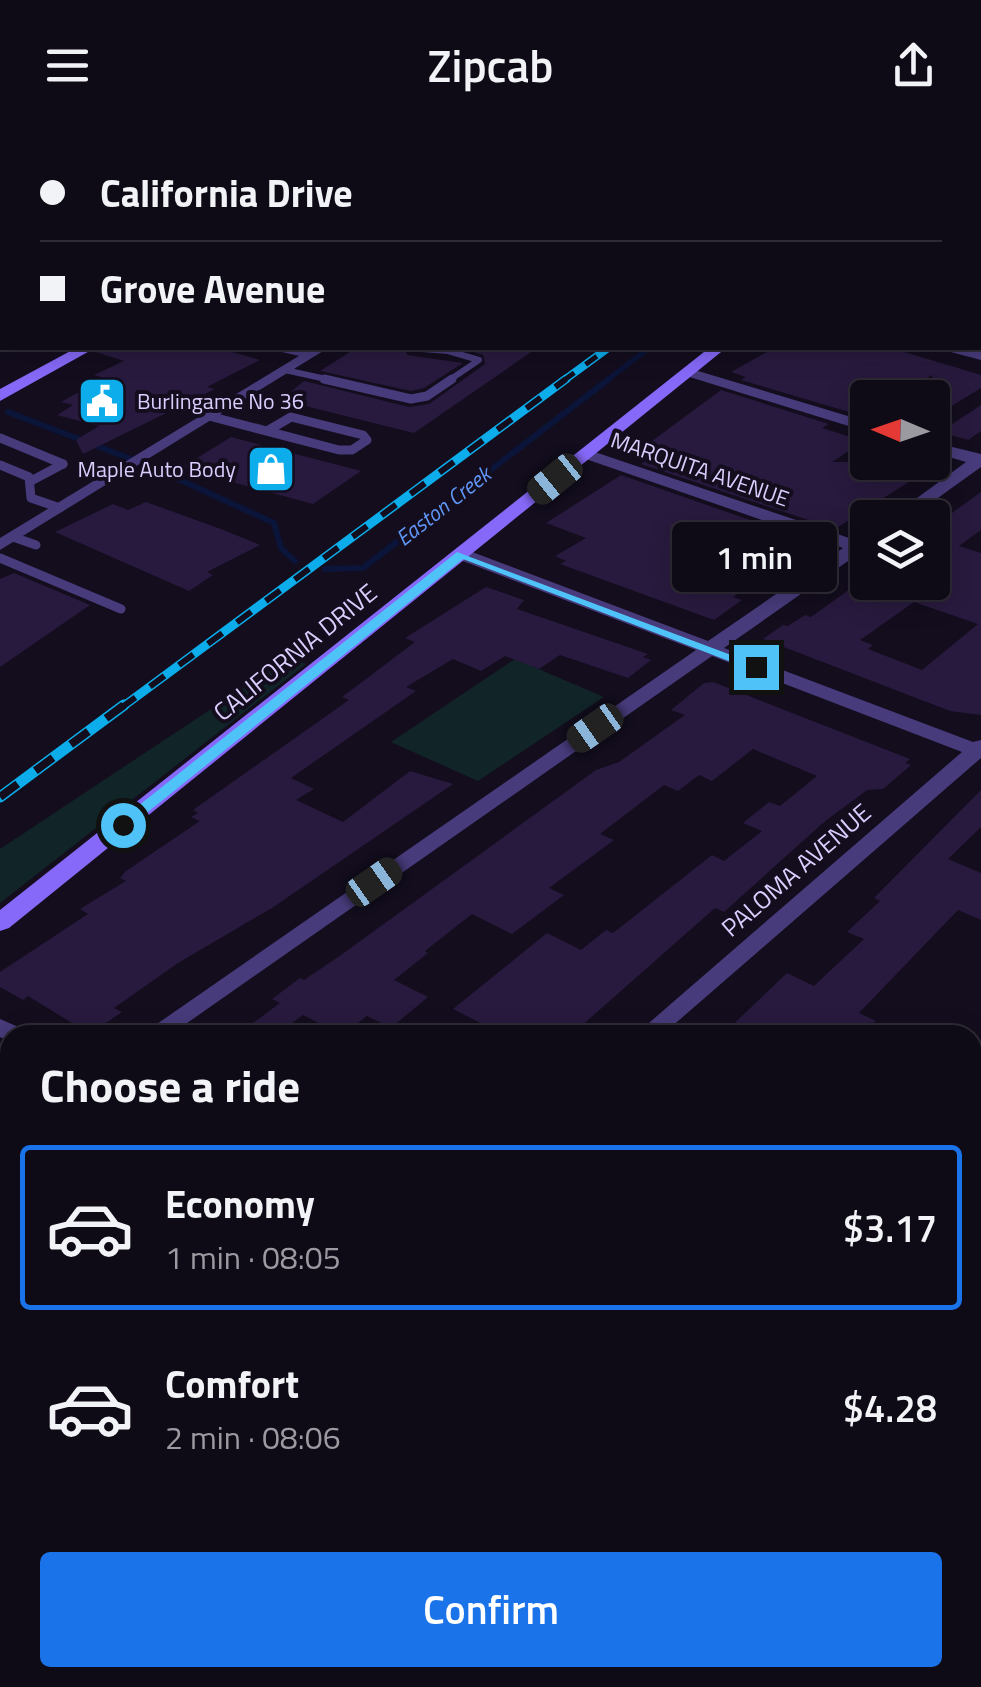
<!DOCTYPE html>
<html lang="en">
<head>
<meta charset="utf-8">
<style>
  :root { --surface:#0e0a16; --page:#1c1823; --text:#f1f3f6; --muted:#9b9aa1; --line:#2e2b35; --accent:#1a73e8 }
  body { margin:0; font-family:"Titillium Web",sans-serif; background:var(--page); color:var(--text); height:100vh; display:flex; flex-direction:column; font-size:38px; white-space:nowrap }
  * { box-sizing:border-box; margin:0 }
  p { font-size:32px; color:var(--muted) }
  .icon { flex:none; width:55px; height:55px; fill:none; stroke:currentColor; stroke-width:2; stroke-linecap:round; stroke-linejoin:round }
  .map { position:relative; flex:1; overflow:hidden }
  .side { position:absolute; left:0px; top:895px; width:982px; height:662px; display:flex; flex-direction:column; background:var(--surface); border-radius:30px 30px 0 0; box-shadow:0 5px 25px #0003,0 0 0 2px var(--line) }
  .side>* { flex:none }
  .top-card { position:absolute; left:0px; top:0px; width:982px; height:220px; box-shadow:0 5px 25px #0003,0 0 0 2px var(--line); display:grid; align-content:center; height:220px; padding:0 40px; background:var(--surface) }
  .needle { width:65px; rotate:272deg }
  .buttons { position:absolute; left:850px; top:250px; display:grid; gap:20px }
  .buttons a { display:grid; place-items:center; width:100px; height:100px; border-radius:10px; background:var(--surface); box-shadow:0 5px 25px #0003,0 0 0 2px var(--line); font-size:50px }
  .end { position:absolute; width:45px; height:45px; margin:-22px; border:12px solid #4fc3f7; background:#111; box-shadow:0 0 0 5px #111 }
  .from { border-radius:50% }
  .bubble { position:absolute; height:70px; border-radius:10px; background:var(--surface); box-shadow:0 5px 25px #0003,0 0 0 2px var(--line); font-size:32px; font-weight:600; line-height:70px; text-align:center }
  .car { position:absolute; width:30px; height:60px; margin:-30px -15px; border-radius:12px; box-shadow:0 0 8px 2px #0007; background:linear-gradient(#222 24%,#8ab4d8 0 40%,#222 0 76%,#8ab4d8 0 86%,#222 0) }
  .top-card b { display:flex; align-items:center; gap:35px; height:95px; font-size:38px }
  .top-card b+b { border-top:2px solid var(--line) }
  .top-card i { width:25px; height:25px; background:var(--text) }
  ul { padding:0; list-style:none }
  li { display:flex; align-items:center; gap:30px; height:165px; margin:0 20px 15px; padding:0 20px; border:5px solid transparent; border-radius:10px }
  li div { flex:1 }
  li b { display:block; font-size:38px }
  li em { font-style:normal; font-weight:600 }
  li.selected { border-color:var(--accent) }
  li>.icon { width:90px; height:90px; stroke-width:1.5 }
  h2 { padding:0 40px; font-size:45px; line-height:120px }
  .cta { display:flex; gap:20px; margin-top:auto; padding:20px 40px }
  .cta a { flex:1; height:115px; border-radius:10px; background:var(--accent); color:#fff; font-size:40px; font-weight:600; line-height:115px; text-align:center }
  header { display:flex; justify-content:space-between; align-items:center; height:130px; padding:0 40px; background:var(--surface); font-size:45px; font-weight:600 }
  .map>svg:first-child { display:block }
  .green { fill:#112528 }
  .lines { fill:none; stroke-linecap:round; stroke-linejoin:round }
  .stream-far1 { stroke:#0b1439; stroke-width:5 }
  .stream { stroke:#0b1439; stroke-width:6 }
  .building { fill:#281a3e; fill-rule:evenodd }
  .lane-far1 { stroke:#483b7b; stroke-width:6 }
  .lane { stroke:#483b7b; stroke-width:9 }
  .street { fill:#483b7b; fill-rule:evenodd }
  .secondary { fill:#8669f8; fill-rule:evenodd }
  .highway { fill:#f64e81; fill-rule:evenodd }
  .rail-far2-casing { stroke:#0cadea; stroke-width:8 }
  .rail-far1-casing { stroke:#0cadea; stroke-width:9 }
  .rail-casing { stroke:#0cadea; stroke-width:11 }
  .rail-far2 { stroke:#130d1e; stroke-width:5; stroke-dasharray:14; stroke-linecap:butt }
  .rail-far1 { stroke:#130d1e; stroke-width:6; stroke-dasharray:18; stroke-linecap:butt }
  .rail { stroke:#130d1e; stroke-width:8; stroke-dasharray:22; stroke-linecap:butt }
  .route { fill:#4fc3f7 }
  .labels { text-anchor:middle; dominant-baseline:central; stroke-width:8; stroke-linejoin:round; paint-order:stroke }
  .far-poi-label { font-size:22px; fill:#dbcdfd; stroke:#130d1e; text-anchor:start }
  .far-street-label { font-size:22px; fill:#dbcdfd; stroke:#130d1e }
  .far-water-label { font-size:22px; font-style:italic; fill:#6097f7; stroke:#130d1e }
  .street-label { font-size:25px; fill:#dbcdfd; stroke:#130d1e }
</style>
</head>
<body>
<header><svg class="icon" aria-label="menu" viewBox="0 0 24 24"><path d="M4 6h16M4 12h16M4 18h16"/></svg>Zipcab<svg class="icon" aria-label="share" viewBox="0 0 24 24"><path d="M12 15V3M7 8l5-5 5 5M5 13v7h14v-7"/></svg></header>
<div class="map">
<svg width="981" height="1557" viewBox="0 0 981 1557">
  <rect width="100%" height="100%" fill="#130d1e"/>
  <g class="green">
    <path d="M288,528L306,534L0,773V719Z"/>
    <path d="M515,529L604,567L478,651L391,612Z"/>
  </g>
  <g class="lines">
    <path class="stream-far1" d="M606,251L649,218"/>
    <g class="stream">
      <path d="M8,282L152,337L274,393L281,418L295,431"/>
      <path d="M325,439L363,438L609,249"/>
    </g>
  </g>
  <g class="building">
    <path d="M98,218H218L260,230L207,257L215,259L83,324L76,310L99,296L57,285L73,275L61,272L104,248L94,245L124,231L96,222Z"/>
    <path d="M356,218H402L408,225L463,233L424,258L411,261L320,241Z"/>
    <path d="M461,218H537L414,303L281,270L304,251L409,277L429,274L485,234L483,225Z"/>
    <path d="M774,218H891L981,245V258L932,288V245L897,268H868L849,282L741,250L746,247L731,242Z"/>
    <path d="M721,260L829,294L822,298L864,311L832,332H940L835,399L641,334L648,330L633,325Z"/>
    <path d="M981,275V301L968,310L940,302Z"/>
    <path d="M231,307L361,341L313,374L181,338Z"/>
    <path d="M621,345L816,413L801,423L807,425L783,442L775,439L733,467L742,470L714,490L560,434L566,431L555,426L586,408L546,393Z"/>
    <path d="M981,362V400L959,416L981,423V585L950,581L763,509L783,495L788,496L805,485L811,487L860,452H932V407L947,397L941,391ZM914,472L978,494L922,540L868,519L873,515L860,510Z"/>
    <path d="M146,372L221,399L260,415L207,442L213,445L189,461L55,402L113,374L128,380Z"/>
    <path d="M14,443L90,475L0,537V449Z"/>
    <path d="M486,457L524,470L517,479L648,524L643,527L651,530L628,548L560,525L539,539L505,526L481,541L453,529L406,557L416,561L291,648L314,659L296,670L343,692L410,641L453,654L272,778L178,833L114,878L122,882L90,904L28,866L23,870L0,857V842L88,784L80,779L126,751L120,748L126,741L200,691L191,687L198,683L193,680L349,570L342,567L415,512L405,508Z"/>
    <path d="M713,552L910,629L905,633L911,635L883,659L867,660L824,692L724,782L715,778L571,905H475L486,896L453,879L547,803L581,820L606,800L613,803L712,725L724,731L762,701L743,693L769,672L780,676L817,646L753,619L712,651L699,645L678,661L664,655L600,704L614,710L549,758L564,765L512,804L472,784L425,821L428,823L394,850L428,867L391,898L367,886L342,905L303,885L276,905H237L280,873L272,869L300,848L304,850L341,825L596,640L619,632L685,585L671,580L704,553Z"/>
    <path d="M981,660V697L948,729L981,743V790L958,780L859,883L876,891L861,905H722L787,843L814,856L864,809L847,802L880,771L874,768Z"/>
  </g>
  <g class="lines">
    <g class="lane-far1">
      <path d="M236,0L247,2"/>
      <path d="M623,0L637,2"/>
      <path d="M825,0L839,2"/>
      <path d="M219,2L226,0"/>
      <path d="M669,2L673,0"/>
      <path d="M792,2L796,0"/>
      <path d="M278,218L309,225"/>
      <path d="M409,218L448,221L479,230L448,251"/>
      <path d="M285,240L335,251"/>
    </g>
    <g class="lane">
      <path d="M324,249L411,269L427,266L452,249"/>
      <path d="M209,286L339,320H352L367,310L363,305L291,287L267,301"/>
      <path d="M0,308L63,334"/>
      <path d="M0,335L29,347L31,368L60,378"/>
      <path d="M31,351L63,334"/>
      <path d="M13,407L36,415"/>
      <path d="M0,428L121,479"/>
    </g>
    <g class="street">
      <path d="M305,0H324L326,2H307Z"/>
      <rect x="980" y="59" width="1" height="8"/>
      <rect x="980" y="132" width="1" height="8"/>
      <path d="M312,218H328L0,420V408Z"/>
      <path d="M945,218L981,221V230L947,221Z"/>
      <path d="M688,238L868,292V302L683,245L681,242Z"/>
      <path d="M932,312L981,324V337L910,388H890L966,332L932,322Z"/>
      <path d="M586,319L855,410L868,404V417L724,518L973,612L981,610V628L662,905H635L962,622L712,526L170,905H141L696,520L455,428V420H467L708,511L843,418L580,327V321Z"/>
      <path d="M0,889L23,899L26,905H10V912L0,907Z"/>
      <path d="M981,1081V1107L972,1110V1084Z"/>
      <path d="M0,1367L10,1371V1401L0,1397Z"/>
      <path d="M972,1479L981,1482V1513L972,1510Z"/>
      <path d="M198,1548H239L244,1557H203Z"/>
    </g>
    <g class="secondary">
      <path d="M945,0H959L960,2H946Z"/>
      <path d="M975,0H981V6L974,2Z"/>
      <path d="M76,218H95L0,271V259Z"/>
      <path d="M709,218H726L9,798L0,801V780Z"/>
    </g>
    <path class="highway" d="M2,26V36L0,37V27Z"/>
    <g class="rail-far2-casing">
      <g id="rail-far2">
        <path d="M886,2L890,0"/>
        <path d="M563,251L608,218"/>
      </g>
    </g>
    <g class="rail-far1-casing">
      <path id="rail-far1" d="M121,578L566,249"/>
    </g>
    <g class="rail-casing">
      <path id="rail" d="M0,667L124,575"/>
    </g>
    <use href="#rail-far2" class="rail-far2"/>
    <use href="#rail-far1" class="rail-far1"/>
    <use href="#rail" class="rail"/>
  </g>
  <path class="route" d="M457,422L763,537L752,540L463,429L128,698H118V692Z"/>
  <defs>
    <g id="civic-square" transform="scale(2.5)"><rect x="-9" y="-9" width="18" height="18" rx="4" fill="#0cadea" stroke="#130d1e"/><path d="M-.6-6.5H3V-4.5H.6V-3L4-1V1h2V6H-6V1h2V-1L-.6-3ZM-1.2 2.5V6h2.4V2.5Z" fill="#fff"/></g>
    <g id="shop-square" transform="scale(2.5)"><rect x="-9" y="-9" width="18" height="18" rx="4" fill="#0cadea" stroke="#130d1e"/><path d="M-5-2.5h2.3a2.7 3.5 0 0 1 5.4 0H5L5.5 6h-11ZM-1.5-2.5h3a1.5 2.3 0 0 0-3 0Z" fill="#fff"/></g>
  </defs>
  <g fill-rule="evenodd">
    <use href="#civic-square" x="102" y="271"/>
    <use href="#shop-square" x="271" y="339"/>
  </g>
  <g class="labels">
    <g class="far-poi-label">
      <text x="137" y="271">Burlingame No 36</text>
      <text x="236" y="339" text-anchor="end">Maple Auto Body</text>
    </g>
    <g class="far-street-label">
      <text transform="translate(700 339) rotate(19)">MARQUITA AVENUE</text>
    </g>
    <g class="far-water-label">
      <text transform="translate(443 376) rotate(-38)">Easton Creek</text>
    </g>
    <g class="street-label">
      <text transform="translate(295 522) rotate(-39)">CALIFORNIA DRIVE</text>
      <text transform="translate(796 740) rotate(-41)">PALOMA AVENUE</text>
    </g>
  </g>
</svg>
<div class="buttons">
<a><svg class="needle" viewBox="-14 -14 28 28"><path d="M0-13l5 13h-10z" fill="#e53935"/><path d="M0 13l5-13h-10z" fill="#9b9aa1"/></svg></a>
<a><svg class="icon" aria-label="layers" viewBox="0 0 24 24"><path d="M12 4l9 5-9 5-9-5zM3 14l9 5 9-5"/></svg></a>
</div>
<i class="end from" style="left:123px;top:695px"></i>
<i class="end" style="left:756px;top:537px"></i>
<div class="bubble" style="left:672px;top:392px;width:165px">1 min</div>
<i class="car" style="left:555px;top:349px;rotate:231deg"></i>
<i class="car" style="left:595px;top:598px;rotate:235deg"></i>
<i class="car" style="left:374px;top:752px;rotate:55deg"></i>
<div class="top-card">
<b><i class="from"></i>California Drive</b>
<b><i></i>Grove Avenue</b>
</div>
<section class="side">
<h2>Choose a ride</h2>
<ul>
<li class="selected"><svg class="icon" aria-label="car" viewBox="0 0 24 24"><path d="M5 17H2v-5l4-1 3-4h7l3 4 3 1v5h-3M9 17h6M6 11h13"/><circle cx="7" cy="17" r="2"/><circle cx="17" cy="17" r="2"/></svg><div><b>Economy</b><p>1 min · 08:05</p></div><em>$3.17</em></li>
<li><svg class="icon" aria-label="car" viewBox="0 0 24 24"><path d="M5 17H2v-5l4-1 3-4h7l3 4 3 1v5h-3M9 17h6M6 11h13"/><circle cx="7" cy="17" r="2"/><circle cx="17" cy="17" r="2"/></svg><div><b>Comfort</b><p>2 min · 08:06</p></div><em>$4.28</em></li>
</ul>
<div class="cta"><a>Confirm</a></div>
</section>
</div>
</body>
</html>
